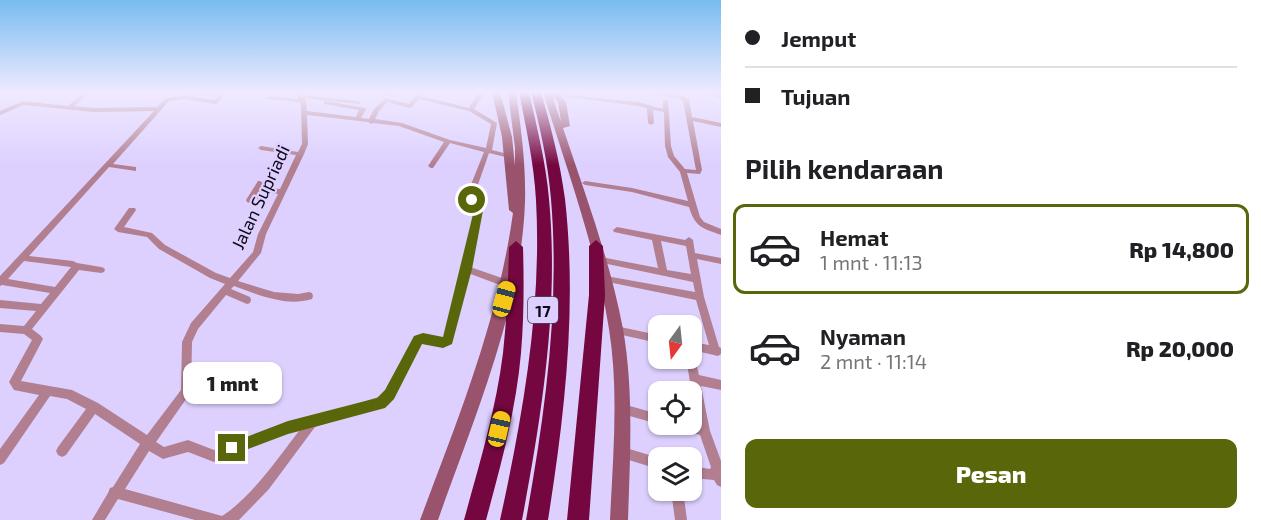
<!DOCTYPE html>
<html lang="id">
<head>
<meta charset="utf-8">
<style>
  :root { --surface:#fff; --page:#f6f6f6; --text:#202124; --muted:#757577; --line:#e0e0e0; --accent:#5a660a }
  body { margin:0; font-family:"Exo 2",sans-serif; background:var(--page); color:var(--text); height:100vh; display:flex; flex-direction:column; font-size:22px; white-space:nowrap }
  * { box-sizing:border-box; margin:0 }
  p { font-size:20px; color:var(--muted) }
  .icon { flex:none; width:33px; height:33px; fill:none; stroke:currentColor; stroke-width:2; stroke-linecap:round; stroke-linejoin:round }
  .map { position:relative; flex:1; overflow:hidden }
  .sheet { display:flex; flex-direction:column; background:var(--surface); width:540px }
  .sheet>* { flex:none }
  .guide { display:grid; align-content:center; height:132px; padding:0 24px; background:var(--surface) }
  .needle { width:39px; rotate:195deg }
  .fabs { position:absolute; left:648px; top:315px; display:grid; gap:12px }
  .fabs a { display:grid; place-items:center; width:54px; height:54px; border-radius:12px; background:var(--surface); box-shadow:0 2px 4px #0004; font-size:30px }
  .end { position:absolute; width:27px; height:27px; margin:-14px; border:8px solid #5a660a; background:#fff; box-shadow:0 0 0 3px #fff }
  .from { border-radius:50% }
  .bubble { position:absolute; height:42px; border-radius:12px; background:var(--surface); box-shadow:0 2px 4px #0004; font-size:20px; font-weight:800; line-height:42px; text-align:center }
  .car { position:absolute; width:18px; height:36px; margin:-18px -9px; border-radius:8px; box-shadow:0 0 4px 2px #0007; background:linear-gradient(#f5c518 24%,#345 0 40%,#f5c518 0 76%,#345 0 86%,#f5c518 0) }
  .guide b { display:flex; align-items:center; gap:21px; height:57px; font-size:22px }
  .guide b+b { border-top:2px solid var(--line) }
  .guide i { width:15px; height:15px; background:var(--text) }
  ul { padding:0; list-style:none }
  li { display:flex; align-items:center; gap:18px; height:90px; margin:0 12px 9px; padding:0 12px; border:3px solid transparent; border-radius:12px }
  li div { flex:1 }
  li b { display:block; font-size:22px }
  li em { font-style:normal; font-weight:800 }
  li.current { border-color:var(--accent) }
  li>.icon { width:54px; height:54px; stroke-width:1.5 }
  h2 { padding:0 24px; font-size:27px; line-height:72px }
  .action { display:flex; gap:12px; margin-top:auto; padding:12px 24px }
  .action a { flex:1; height:69px; border-radius:12px; background:var(--accent); color:#fff; font-size:24px; font-weight:800; line-height:69px; text-align:center }
  main { display:flex; flex:1; min-height:0 }
  .map>svg:first-child { display:block }
  .lines { fill:none; stroke-linecap:round; stroke-linejoin:round }
  .street { fill:#b17f90; fill-rule:evenodd }
  .secondary { fill:#99536d; fill-rule:evenodd }
  .highway { fill:#74073f; fill-rule:evenodd }
  .route { fill:#5a660a }
  .labels { text-anchor:middle; dominant-baseline:central; stroke-width:4.5; stroke-linejoin:round; paint-order:stroke }
  .shield { fill:#ddd0ff; stroke:#4c455d; stroke-width:1.5 }
  .shield-label { font-size:16px; font-weight:bold; fill:#0e0918 }
  .street-label { font-size:18px; fill:#0e0918; stroke:#ddd0ff }
</style>
</head>
<body>
<main>
<div class="map">
<svg width="721" height="520" viewBox="0 0 721 520">
  <rect width="100%" height="100%" fill="#ddd0ff"/>
  <g class="lines">
    <g class="street">
      <path d="M84,92L89,93L74,106L94,108L157,107L165,99L184,95L215,100L220,93L225,94L218,103L216,104L184,99L169,101L113,164L136,167V171L109,167L29,256L73,261L77,263L101,267L104,268L105,270L104,272L101,273L79,270L32,329L41,336L43,339L21,381L72,390L98,403L147,435L181,390L182,342L191,323L225,284L210,278L159,249L147,237L118,232L114,229L129,208H135L136,210L124,227L152,233L165,245L216,273L230,278L253,252L258,234L278,194L266,192L259,204L256,205L247,202L246,200L258,181H260L263,183L255,198L261,187L280,189L296,155L261,150L258,148L261,146L298,152L302,144L301,107L300,102L267,99L266,98L269,96L298,99L296,92H302L303,95L358,101L360,102V104L304,98L306,101L307,111L356,117L359,110L324,104V102L326,101L365,108L366,109L361,118L369,119L374,109L386,98L409,104L418,92H424L421,96L469,108L479,92H485L474,109L497,123L492,150L512,155L513,156L510,158L489,153L474,196L484,205L470,267L511,281L512,284L511,287L508,288L468,273L451,344L443,347L423,342L421,343L389,404L315,427L269,489L239,520H195L118,499L105,520H92L108,493L110,488L113,487L140,444L95,414L66,455L62,457L58,455L56,451L58,447L86,409L67,399L50,396L4,463L0,465V449L39,395L14,390L9,382L32,340L24,334L0,332V324L24,326L36,311L0,308V300L41,304L50,293L2,285L0,286V276L154,111L94,112L24,105L0,115V111L23,101L68,106ZM419,99L469,111L491,124L486,148L450,140L402,123L375,119L379,111L387,102L410,108L412,107ZM307,115L368,122L371,124L373,123L399,126L444,142L428,166L431,168H433L450,143L484,152L466,197L476,206L444,338L423,334L415,337L382,396L312,418L288,423L214,450L188,440L164,447L156,442L191,392L192,342L198,329L226,295L247,304L250,303L251,300L250,297L231,289L234,286C259,295 285,307 312,299L313,296L312,293L309,292L298,294L274,292L238,281L261,253L266,234L304,154L308,144ZM24,261L71,267L55,287L8,279ZM299,431C278,458 251,498 222,516L125,489L149,451L163,459L188,452L214,462L288,433Z"/>
      <path d="M186,92C197,92 209,91 218,95L215,97L189,94Z"/>
      <path d="M362,92H368L364,95L362,94Z"/>
      <path d="M373,92H387L398,95L395,97Z"/>
      <path d="M556,92L580,96L579,92H585L586,97L638,102L663,109V101L668,100L671,146L674,156L685,169L696,170L683,101L678,98L643,94L640,92C656,92 676,90 689,100L692,117L721,123V127L693,121L702,170L700,174L687,173L700,217L704,222L721,229V235C702,228 695,227 689,207L632,192L585,185L582,183L585,181L632,188L688,201L680,172L668,157L665,146L664,112L653,110L654,123L651,125L648,123L647,108L638,106L554,95L553,94Z"/>
      <path d="M696,92H708L721,94V98Z"/>
      <path d="M617,227L685,240L689,237L693,240L695,253L721,258V264L697,259L704,297L719,347L721,348V354L718,356L692,350V342L709,345L696,300L603,281L602,279L603,277L606,276L695,292L693,282L598,262L597,260L598,258L601,257L658,268L652,240L614,232L613,230ZM661,241L686,246L691,274L667,270Z"/>
      <path d="M616,326L658,335V343L613,333L611,330L613,327Z"/>
      <path d="M692,354L694,355L699,375L721,380V390L701,386L710,431L721,461V487L717,485L714,480L692,478V466L710,469L711,467L700,435L675,428L674,424H692V422L697,424L686,358H692Z"/>
      <path d="M623,404L658,414V424L619,413L618,409L619,405Z"/>
      <path d="M623,447L659,458L658,469L619,457L617,453L619,449Z"/>
      <path d="M671,490H683L687,520H675Z"/>
    </g>
    <g class="secondary">
      <path d="M492,92H500L512,137L515,166V148L508,92H516C521,128 526,164 525,201C522,307 473,421 438,520H420C458,419 498,321 513,213L509,210L502,137Z"/>
      <path d="M543,92H558L566,102L570,126L563,128C585,194 610,260 623,329C634,392 630,456 628,520H610C613,456 619,392 609,329C596,248 567,170 543,92ZM552,95L558,102L561,122Z"/>
    </g>
    <g class="highway">
      <path d="M519,92H529C537,128 546,163 549,199C559,307 542,414 522,520H500C523,415 542,308 536,200C534,163 526,128 519,92Z"/>
      <path d="M531,92H541C551,127 560,162 565,199C577,306 565,413 548,520H526C545,414 560,307 551,199C548,163 540,127 531,92Z"/>
      <path d="M596,240L603,246L605,295L589,520H567L589,295V246Z"/>
      <path d="M516,241L523,247C524,282 524,318 521,353C516,410 501,465 486,520H464C479,465 496,410 503,353C507,318 508,283 509,247Z"/>
    </g>
  </g>
  <linearGradient id="sky" x2="0" y2="1"><stop stop-color="#77bcf0"/><stop offset="0.56" stop-color="#f0eaff"/><stop offset="1" stop-color="#f0eaff" stop-opacity="0"/></linearGradient>
  <rect width="721" height="165" fill="url(#sky)"/>
  <path class="route" d="M472,197L484,205L472,269L452,344L443,348L422,344L394,399L385,408L288,434L232,455L228,453V444L288,421L377,398L385,390L414,336L423,333L443,337L475,206L468,200Z"/>
  <g class="labels">
    <rect class="shield" x="528" y="297" width="30" height="26" rx="4.5"/>
    <g class="shield-label">
      <text x="543" y="310">17</text>
    </g>
    <g class="street-label">
      <text transform="translate(260 197) rotate(-65)">Jalan Supriadi</text>
    </g>
  </g>
</svg>
<div class="fabs">
<a><svg class="needle" viewBox="-14 -14 28 28"><path d="M0-13l5 13h-10z" fill="#e53935"/><path d="M0 13l5-13h-10z" fill="#757577"/></svg></a>
<a><svg class="icon" aria-label="locate" viewBox="0 0 24 24"><circle cx="12" cy="12" r="6"/><path d="M12 2v4M12 18v4M2 12h4M18 12h4"/></svg></a>
<a><svg class="icon" aria-label="layers" viewBox="0 0 24 24"><path d="M12 4l9 5-9 5-9-5zM3 14l9 5 9-5"/></svg></a>
</div>
<i class="end from" style="left:472px;top:200px"></i>
<i class="end" style="left:232px;top:448px"></i>
<div class="bubble" style="left:183px;top:362px;width:99px">1 mnt</div>
<i class="car" style="left:504px;top:299px;rotate:15deg"></i>
<i class="car" style="left:499px;top:429px;rotate:13deg"></i>
</div>
<section class="sheet">
<div class="guide">
<b><i class="from"></i>Jemput</b>
<b><i></i>Tujuan</b>
</div>
<h2>Pilih kendaraan</h2>
<ul>
<li class="current"><svg class="icon" aria-label="car" viewBox="0 0 24 24"><path d="M5 17H2v-5l4-1 3-4h7l3 4 3 1v5h-3M9 17h6M6 11h13"/><circle cx="7" cy="17" r="2"/><circle cx="17" cy="17" r="2"/></svg><div><b>Hemat</b><p>1 mnt · 11:13</p></div><em>Rp 14,800</em></li>
<li><svg class="icon" aria-label="car" viewBox="0 0 24 24"><path d="M5 17H2v-5l4-1 3-4h7l3 4 3 1v5h-3M9 17h6M6 11h13"/><circle cx="7" cy="17" r="2"/><circle cx="17" cy="17" r="2"/></svg><div><b>Nyaman</b><p>2 mnt · 11:14</p></div><em>Rp 20,000</em></li>
</ul>
<div class="action"><a>Pesan</a></div>
</section>
</main>
</body>
</html>
